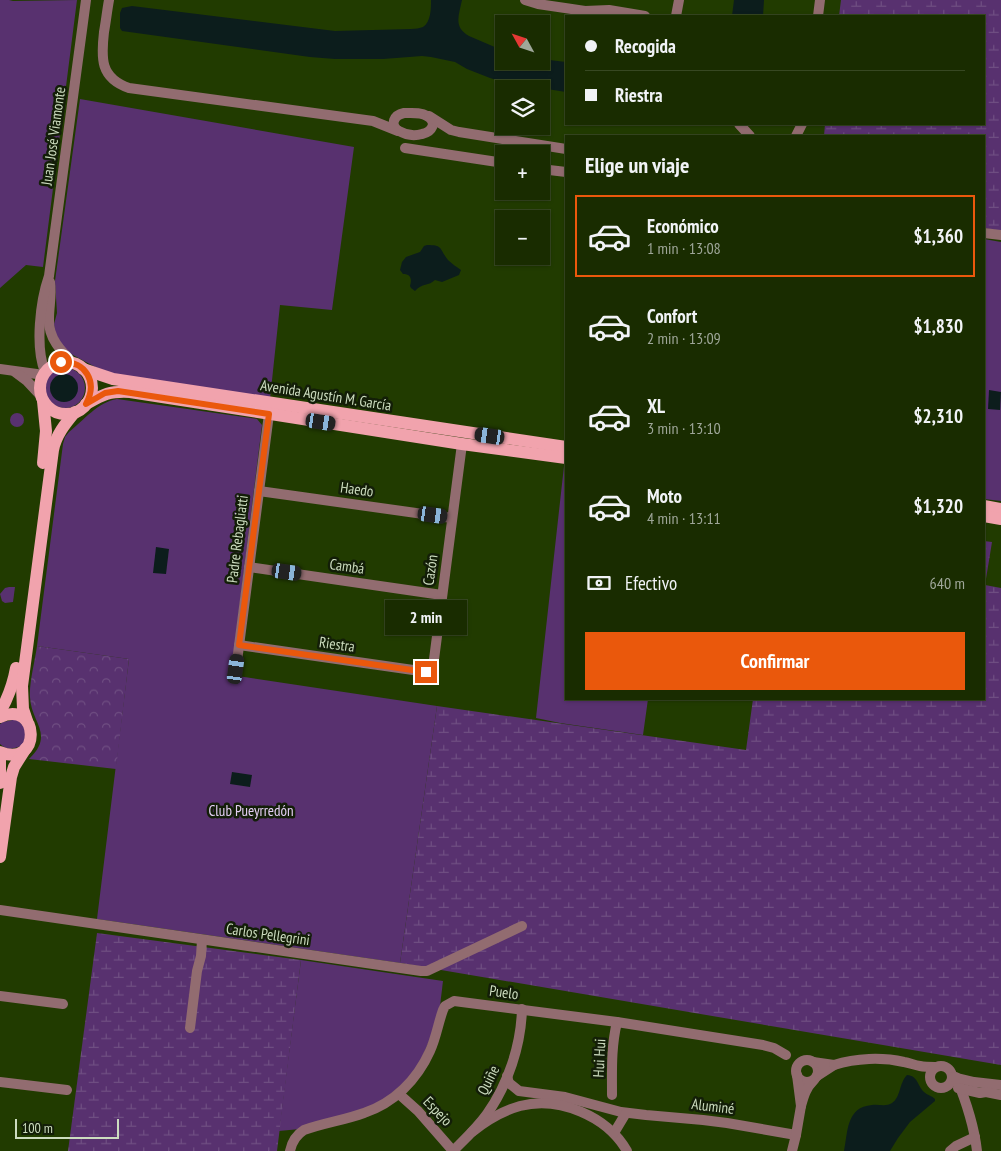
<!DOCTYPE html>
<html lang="es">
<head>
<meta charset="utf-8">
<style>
  :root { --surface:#192c00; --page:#22340a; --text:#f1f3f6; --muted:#9fa799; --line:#374822; --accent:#ea580c }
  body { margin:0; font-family:"PT Sans Narrow",sans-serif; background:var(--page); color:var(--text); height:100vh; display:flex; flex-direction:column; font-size:19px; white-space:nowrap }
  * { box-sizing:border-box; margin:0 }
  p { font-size:16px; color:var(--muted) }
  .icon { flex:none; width:28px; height:28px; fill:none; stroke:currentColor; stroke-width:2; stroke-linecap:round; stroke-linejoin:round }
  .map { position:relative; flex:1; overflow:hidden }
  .side { position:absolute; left:565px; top:135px; width:420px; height:565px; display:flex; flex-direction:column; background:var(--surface); border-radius:0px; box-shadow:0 1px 4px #0004,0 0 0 1px var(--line) }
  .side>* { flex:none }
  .guide { position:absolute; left:565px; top:15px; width:420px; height:110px; border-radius:0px; box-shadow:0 1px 4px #0004,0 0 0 1px var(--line); display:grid; align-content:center; height:110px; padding:0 20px; background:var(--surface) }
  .needle { width:32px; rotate:310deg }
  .tools { position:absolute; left:495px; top:15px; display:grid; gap:10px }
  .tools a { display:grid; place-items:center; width:55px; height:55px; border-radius:0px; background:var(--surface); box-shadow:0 1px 4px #0004,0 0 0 1px var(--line); font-size:25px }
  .scale { position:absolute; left:15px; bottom:12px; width:104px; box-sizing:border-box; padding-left:5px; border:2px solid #ccdcbf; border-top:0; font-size:14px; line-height:18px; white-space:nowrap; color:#ccdcbf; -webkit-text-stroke:4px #131e08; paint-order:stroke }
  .end { position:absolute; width:22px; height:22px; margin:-11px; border:6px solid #ea580c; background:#fff; box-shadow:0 0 0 2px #fff }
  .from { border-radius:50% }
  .bubble { position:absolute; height:35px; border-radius:0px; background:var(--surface); box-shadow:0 1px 4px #0004,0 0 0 1px var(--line); font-size:16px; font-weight:800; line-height:35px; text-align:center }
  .car { position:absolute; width:15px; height:30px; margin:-15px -8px; border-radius:6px; box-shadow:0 0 4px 1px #0007; background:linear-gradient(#222 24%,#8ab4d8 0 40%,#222 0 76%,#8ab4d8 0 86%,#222 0) }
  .guide b { display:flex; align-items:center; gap:18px; height:48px; font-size:19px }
  .guide b+b { border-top:1px solid var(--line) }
  .guide i { width:12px; height:12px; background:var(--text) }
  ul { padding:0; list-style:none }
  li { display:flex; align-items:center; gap:15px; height:82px; margin:0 10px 8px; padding:0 10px; border:2px solid transparent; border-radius:0px }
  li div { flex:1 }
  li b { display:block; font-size:19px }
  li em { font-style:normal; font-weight:800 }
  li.selected { border-color:var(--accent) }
  li>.icon { width:45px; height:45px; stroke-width:1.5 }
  h2 { padding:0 20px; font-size:22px; line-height:60px }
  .pay { display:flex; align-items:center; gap:12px; height:55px; padding:0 20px; font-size:19px }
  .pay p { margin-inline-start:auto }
  .button { display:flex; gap:10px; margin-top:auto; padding:10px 20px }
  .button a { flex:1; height:58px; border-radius:0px; background:var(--accent); color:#fff; font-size:20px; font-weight:800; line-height:58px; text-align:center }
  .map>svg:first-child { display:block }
  .green { fill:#58316f }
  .forest { fill:url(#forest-crowns) }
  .wetland { fill:url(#wetland-marsh) }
  .water { fill:#0c1d1c }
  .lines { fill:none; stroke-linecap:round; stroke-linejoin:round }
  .minor { stroke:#926c70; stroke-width:10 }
  .major { stroke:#f1a3ad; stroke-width:12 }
  .route { stroke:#ea580c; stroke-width:6 }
  .labels { text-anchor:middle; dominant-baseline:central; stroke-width:5; stroke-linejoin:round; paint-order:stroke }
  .street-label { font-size:15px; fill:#ccdcbf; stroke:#131e08 }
  .park-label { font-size:15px; fill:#e4cef4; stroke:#131e08 }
</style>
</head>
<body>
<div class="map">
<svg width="1001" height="1151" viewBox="0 0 1001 1151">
  <defs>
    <pattern id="forest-crowns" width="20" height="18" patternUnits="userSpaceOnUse" patternTransform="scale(1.25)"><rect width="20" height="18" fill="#58316f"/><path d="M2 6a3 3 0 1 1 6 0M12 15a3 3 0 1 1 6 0" fill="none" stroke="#6f4e82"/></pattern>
    <pattern id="wetland-marsh" width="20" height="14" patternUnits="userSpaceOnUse" patternTransform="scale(1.25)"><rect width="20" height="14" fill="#58316f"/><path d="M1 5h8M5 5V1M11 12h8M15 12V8" fill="none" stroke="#6f4e82"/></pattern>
  </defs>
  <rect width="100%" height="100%" fill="#213b00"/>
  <g class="green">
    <path d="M0,0H9L13,1L77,0L43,267L26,265L0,288Z"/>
    <path d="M80,99L354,147L332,310L280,305L270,399L114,377L71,354L60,345L55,335L54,324L57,313L55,281Z"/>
    <path d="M984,239L1001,242V501L984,499Z"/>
    <circle cx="65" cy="388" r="20"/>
    <path d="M117,399L257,419L262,425L231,675L437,706L400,963L97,919L129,659L37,646L63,444L65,437L69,432C84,420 98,402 117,399Z"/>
    <circle cx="17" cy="420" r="7"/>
    <path d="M565,457L566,458V699H648L643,735L560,723L536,718Z"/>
    <path d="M9,587H15L13,602L5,603L2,601L0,594L5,588Z"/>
    <path d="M17,719L27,730L23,745C14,749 8,751 0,744V724L3,722Z"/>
    <path d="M301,960L443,981L440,1006L435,1028L415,1073L385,1099L366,1110L300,1129L279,1131Z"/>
  </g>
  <path class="forest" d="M37,646L129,659L116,769L29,759C55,734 31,723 30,697C29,683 35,661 37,646Z"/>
  <g class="wetland">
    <path d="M841,0H1001V231L984,228V136H824L825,124H984V16H839Z"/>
    <path d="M984,541L992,542L985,585L1001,588V1065L400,963L437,706L746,750L753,699H984Z"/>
    <path d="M97,933L301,960L277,1151H68Z"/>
  </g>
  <g class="water">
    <path d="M431,0H462C459,15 453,27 469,36L504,51V61H541V59L566,62V92L503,82L490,78L467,69L455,62L431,57L422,56L383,59H335L310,57L122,31L120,28V13L122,8L132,6L335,31L411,29C415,29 420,28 423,27C431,22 431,8 431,0Z"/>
    <path d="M734,0H764L763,16H732Z"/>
    <path d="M427,245C444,245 439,249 448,260C452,264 457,267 461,270L459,275L442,282L435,280C429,286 422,283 415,291L411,288L410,286C412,279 411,274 403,274L400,270L402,262L406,257L420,252L424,246Z"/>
    <circle cx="64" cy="388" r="14"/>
    <path d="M989,390L1001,392L1000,410L988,409Z"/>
    <path d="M156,547L169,549L166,574L153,573Z"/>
    <path d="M232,772L252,775L250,787L230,784Z"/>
    <path d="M907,1075C918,1076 917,1085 924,1092C927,1095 932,1096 935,1099V1101L910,1122L898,1138L890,1151H844C848,1132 846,1107 872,1105C879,1104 886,1107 892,1103C901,1097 899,1083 907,1075Z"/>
  </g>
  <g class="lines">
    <g class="minor">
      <path d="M109,0C107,11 106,21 104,32C101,58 100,78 129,88L373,121L398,131"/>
      <path d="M525,0L538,4L565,8L585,11L609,10L645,16"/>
      <path d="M676,16L679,0"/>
      <path d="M818,16L820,0"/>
      <path d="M404,113C412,113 421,112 427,116C438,122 432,132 422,134C415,136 406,135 399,131C389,125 394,115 404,113Z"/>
      <path d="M429,116L451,130L459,132L566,149"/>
      <path d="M739,124L750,136"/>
      <path d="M796,136L802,124"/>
      <path d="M405,148L504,163"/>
      <path d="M541,169L566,172"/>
      <path d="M984,233L1001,235"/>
      <path d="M50,282C52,295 49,306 49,319C48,338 61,351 74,364"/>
      <path d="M0,369L44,375"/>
      <path d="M15,372L27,381L41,396"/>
      <path d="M45,372C35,347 40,302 49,276L86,0"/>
      <path d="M259,491L452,518"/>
      <path d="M249,567L442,595"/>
      <path d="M239,645L427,672L431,671L433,667L462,444"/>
      <path d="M236,669L269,414"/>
      <path d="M0,910L421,971H427L522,926"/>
      <path d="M0,996L63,1004"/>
      <path d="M190,1028L197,971L201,956L202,940"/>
      <circle cx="807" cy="1071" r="11"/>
      <path d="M813,1062L834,1065L817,1076"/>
      <path d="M834,1065C856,1058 882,1057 904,1062C910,1063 914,1065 920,1066C925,1067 930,1067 935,1067"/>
      <circle cx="941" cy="1077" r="11"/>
      <path d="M797,1075L801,1106C804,1095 806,1088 814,1080"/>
      <path d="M507,1076L509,1083L519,1091L565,1097L621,1112L646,1115L703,1120L727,1123L796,1135"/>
      <path d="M953,1077L974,1082L1001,1085"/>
      <path d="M956,1077C966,1101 974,1125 977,1151"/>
      <path d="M0,1082L67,1090"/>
      <path d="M958,1088L980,1093L986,1092L1001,1095"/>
      <path d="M399,1094L418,1111L453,1151"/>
      <path d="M612,1095C612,1070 611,1047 617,1022"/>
      <path d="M472,1132C487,1120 502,1111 520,1106C559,1096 607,1116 627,1151"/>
      <path d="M614,1133L626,1113"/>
      <path d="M290,1151C292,1141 296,1135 304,1130C324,1123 345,1120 364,1113C394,1103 417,1080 430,1051C436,1038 438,1024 443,1010L445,1006L454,1001L617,1022L763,1045L774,1048L786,1055"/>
      <path d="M453,1151C465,1139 477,1128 487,1114C508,1084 521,1046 522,1009"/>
      <path d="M792,1151L796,1135L801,1106"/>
      <path d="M950,1151L956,1146L975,1137"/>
    </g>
    <g class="major">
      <circle cx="66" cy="388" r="26"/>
      <path d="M83,369L113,379L566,447"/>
      <path d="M43,401L46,431L43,463"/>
      <path d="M86,404C104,394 109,391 130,392L462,444L566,458"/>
      <path d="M984,506L1001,509"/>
      <path d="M984,516L1001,519"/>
      <path d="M0,712C8,698 13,685 16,668"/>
      <path d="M0,717C40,699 42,769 0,752"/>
      <path d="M27,721L23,709L22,686L53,450C56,435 65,424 75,412"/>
      <path d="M0,755V783"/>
      <path d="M0,857L11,777L14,767L26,748"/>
    </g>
  </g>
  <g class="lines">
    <path class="route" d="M61,362C86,361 98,382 86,404L105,393L118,391L269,414L239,645L426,672"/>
  </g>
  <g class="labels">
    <g class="street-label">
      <text transform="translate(53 136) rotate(-82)">Juan José Viamonte</text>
      <text transform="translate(326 395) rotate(9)">Avenida Agustín M. García</text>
      <text transform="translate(357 489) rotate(8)">Haedo</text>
      <text transform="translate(237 539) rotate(-83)">Padre Rebagliatti</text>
      <text transform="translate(347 566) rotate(8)">Cambá</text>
      <text transform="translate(430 570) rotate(-82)">Cazón</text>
      <text transform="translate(337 644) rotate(8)">Riestra</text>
      <text transform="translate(268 934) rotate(8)">Carlos Pellegrini</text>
      <text transform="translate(504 992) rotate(8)">Puelo</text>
      <text transform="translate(599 1058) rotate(-87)">Hui Hui</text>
      <text transform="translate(488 1080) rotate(-64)">Quiñe</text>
      <text transform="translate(713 1106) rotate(7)">Aluminé</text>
      <text transform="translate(438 1111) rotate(46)">Espejo</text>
    </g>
    <g class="park-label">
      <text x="251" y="810">Club Pueyrredón</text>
    </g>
  </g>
</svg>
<div class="tools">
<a><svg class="needle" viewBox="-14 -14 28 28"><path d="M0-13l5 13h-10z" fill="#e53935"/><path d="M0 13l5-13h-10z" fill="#9fa799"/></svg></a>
<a><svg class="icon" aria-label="layers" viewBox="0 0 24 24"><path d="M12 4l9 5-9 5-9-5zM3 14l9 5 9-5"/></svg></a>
<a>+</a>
<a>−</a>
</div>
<div class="scale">100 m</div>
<i class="end from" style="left:61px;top:362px"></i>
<i class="end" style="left:426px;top:672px"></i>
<div class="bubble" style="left:385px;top:600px;width:82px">2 min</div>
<i class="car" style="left:321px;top:422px;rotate:99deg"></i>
<i class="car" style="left:490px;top:436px;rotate:278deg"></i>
<i class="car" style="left:433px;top:515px;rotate:98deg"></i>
<i class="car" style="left:287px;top:572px;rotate:98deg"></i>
<i class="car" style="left:236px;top:669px;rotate:8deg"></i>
<div class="guide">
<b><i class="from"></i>Recogida</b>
<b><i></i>Riestra</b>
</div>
<section class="side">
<h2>Elige un viaje</h2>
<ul>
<li class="selected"><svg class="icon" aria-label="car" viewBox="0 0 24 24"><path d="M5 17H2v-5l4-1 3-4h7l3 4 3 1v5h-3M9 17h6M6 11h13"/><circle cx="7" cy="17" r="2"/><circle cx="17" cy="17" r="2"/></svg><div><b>Económico</b><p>1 min · 13:08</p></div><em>$1,360</em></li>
<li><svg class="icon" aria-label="car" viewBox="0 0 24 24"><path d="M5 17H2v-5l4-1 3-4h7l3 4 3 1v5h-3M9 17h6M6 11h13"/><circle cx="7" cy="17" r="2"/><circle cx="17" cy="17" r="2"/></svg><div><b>Confort</b><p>2 min · 13:09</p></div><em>$1,830</em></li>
<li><svg class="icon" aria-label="car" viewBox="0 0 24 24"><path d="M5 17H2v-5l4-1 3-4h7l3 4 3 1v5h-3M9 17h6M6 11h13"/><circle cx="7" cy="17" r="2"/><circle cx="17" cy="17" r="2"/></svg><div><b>XL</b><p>3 min · 13:10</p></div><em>$2,310</em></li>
<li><svg class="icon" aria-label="car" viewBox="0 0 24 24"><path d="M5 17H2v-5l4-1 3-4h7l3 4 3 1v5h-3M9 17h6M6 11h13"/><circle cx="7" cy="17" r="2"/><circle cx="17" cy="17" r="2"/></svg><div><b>Moto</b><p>4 min · 13:11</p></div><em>$1,320</em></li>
</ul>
<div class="pay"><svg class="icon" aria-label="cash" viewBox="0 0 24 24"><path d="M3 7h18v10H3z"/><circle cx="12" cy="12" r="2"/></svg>Efectivo<p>640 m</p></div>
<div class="button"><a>Confirmar</a></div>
</section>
</div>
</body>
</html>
